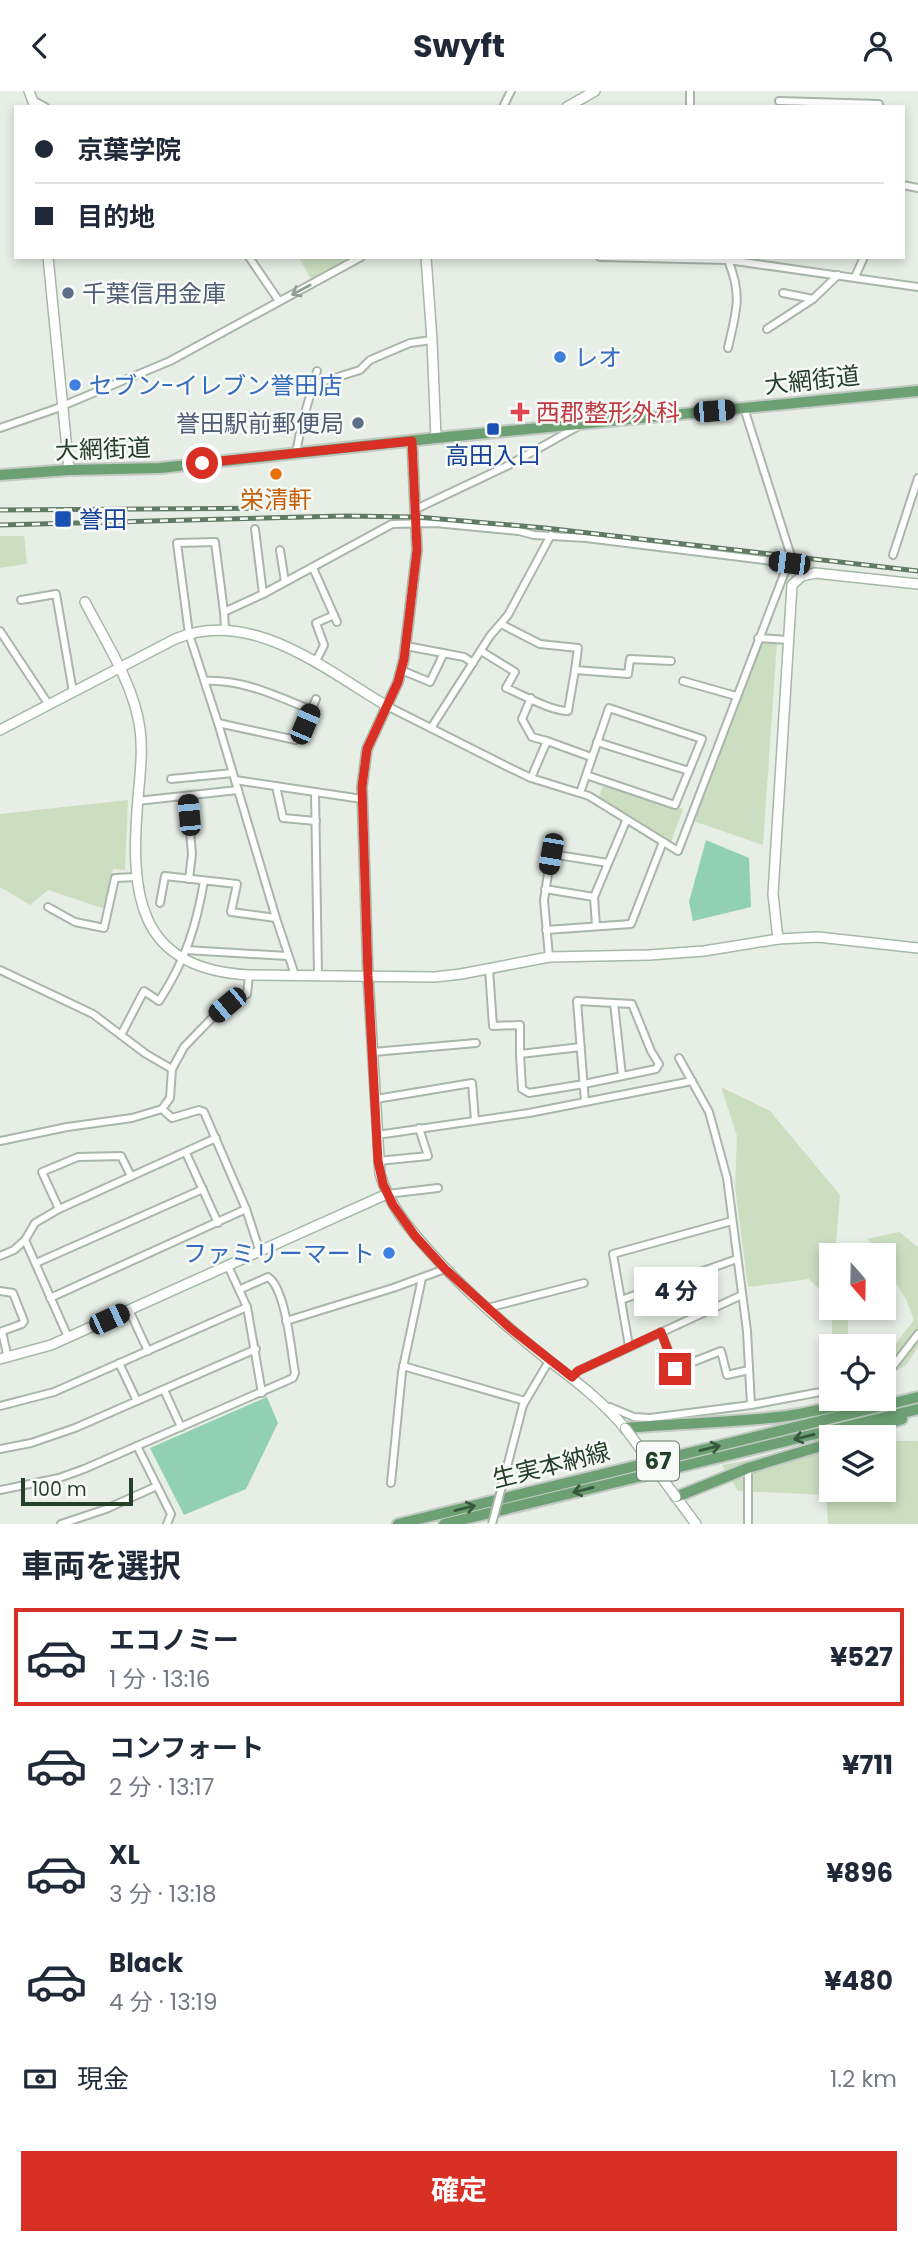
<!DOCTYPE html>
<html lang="ja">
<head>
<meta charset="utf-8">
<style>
  :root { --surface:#fff; --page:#f6f6f7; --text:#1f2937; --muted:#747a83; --line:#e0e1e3; --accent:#d93025 }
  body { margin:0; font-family:Poppins,"Noto Sans JP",sans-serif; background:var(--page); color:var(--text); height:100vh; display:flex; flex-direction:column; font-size:26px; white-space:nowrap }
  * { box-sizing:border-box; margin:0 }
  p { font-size:23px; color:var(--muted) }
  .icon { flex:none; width:38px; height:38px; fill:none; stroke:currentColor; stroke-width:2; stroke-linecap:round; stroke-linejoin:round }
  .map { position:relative; height:1433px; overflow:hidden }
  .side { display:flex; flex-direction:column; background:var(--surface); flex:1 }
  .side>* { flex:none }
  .banner { position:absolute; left:14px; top:14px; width:891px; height:154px; border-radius:0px; box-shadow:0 4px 10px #0003; display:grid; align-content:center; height:154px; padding:0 21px; background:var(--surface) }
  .needle { width:46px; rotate:160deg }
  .buttons { position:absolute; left:819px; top:1152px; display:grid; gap:14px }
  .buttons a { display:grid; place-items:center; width:77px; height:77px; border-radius:0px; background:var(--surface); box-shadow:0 4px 10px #0003; font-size:35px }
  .scale { position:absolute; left:21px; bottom:18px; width:112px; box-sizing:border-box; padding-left:7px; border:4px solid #254029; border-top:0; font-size:19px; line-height:24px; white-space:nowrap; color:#254029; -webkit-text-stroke:5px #f7faf7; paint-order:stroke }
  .end { position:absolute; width:32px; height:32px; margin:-16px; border:9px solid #d93025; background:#fff; box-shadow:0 0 0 4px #fff }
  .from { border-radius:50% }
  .bubble { position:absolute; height:49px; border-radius:0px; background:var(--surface); box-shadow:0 4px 10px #0003; font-size:23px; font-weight:700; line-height:49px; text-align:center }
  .car { position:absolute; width:21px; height:42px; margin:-21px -10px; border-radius:9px; box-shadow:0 0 5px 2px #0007; background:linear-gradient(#222 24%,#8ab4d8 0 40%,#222 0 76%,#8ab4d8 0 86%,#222 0) }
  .banner b { display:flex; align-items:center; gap:24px; height:66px; font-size:26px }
  .banner b+b { border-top:2px solid var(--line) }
  .banner i { width:18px; height:18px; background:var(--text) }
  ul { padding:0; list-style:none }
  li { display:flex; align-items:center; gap:21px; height:98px; margin:0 14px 10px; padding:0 7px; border:4px solid transparent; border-radius:0px }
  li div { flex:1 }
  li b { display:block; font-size:26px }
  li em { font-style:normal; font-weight:700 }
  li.selected { border-color:var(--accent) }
  li>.icon { width:63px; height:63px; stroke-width:1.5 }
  h2 { padding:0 21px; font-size:32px; line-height:84px }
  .pay { display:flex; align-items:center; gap:18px; height:77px; padding:0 21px; font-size:26px }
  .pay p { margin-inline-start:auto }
  .button { display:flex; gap:14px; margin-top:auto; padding:14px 21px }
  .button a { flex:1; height:80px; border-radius:0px; background:var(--accent); color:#fff; font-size:28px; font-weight:700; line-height:80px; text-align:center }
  header { display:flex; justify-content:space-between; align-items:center; height:91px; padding:0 21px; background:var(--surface); font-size:32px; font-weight:700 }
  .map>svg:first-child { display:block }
  .green { fill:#cbdec0 }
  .water { fill:#92d0b3 }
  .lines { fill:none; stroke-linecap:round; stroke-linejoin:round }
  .street-casing { stroke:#a9b6aa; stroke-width:10 }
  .secondary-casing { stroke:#a5b9a6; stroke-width:12 }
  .primary-casing { stroke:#c2cac3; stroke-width:14 }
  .street { stroke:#fff; stroke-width:6 }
  .secondary { stroke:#fff; stroke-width:9 }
  .primary { stroke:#6da174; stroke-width:10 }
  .rail-casing { stroke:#607b63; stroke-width:5 }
  .rail { stroke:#f7faf7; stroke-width:2.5; stroke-dasharray:8; stroke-linecap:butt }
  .street-bridge-casing { stroke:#a9b6aa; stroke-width:10; stroke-linecap:butt }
  .secondary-bridge-casing { stroke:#a5b9a6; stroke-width:12; stroke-linecap:butt }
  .street-bridge { stroke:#fff; stroke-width:6 }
  .secondary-bridge { stroke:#fff; stroke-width:9 }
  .oneway { stroke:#92a094 }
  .oneway2 { stroke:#37583c }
  .route { stroke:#d93025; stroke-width:9 }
  .service-dot { fill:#5c6f8a; stroke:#f7faf7; stroke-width:2.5 }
  .shop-dot { fill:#3f7fe0; stroke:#f7faf7; stroke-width:2.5 }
  .health-dot { fill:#e0444e; stroke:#f7faf7; stroke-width:2.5 }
  .transit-dot { fill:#1a4fb4; stroke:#f7faf7; stroke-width:2.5 }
  .food-dot { fill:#e8710a; stroke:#f7faf7; stroke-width:2.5 }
  .labels { text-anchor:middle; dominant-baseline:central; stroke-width:5; stroke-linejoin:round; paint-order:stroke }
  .shield { fill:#f7faf7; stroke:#647867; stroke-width:2 }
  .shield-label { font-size:23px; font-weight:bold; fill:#254029 }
  .service-label { font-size:24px; fill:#4e5e75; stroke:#f7faf7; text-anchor:start }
  .shop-label { font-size:24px; fill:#366cbe; stroke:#f7faf7; text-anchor:start }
  .street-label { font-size:24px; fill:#254029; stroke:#f7faf7 }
  .health-label { font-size:24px; fill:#be3a42; stroke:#f7faf7; text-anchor:start }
  .transit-label { font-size:24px; fill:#164399; stroke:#f7faf7 }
  .food-label { font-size:24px; fill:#c56008; stroke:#f7faf7 }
</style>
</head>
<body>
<header><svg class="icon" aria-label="back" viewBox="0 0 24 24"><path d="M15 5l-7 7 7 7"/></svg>Swyft<svg class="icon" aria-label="person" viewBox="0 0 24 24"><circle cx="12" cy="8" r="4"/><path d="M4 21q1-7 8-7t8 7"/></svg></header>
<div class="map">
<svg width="918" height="1433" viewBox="0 0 918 1433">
  <rect width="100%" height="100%" fill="#e7eee6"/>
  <g class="green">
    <path d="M299,166H344L346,171L312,190Z"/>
    <path d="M0,445H24L27,473L0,477Z"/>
    <path d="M762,550L777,551L763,754L693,730L758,552Z"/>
    <path d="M604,692L683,718L671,751L599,706Z"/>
    <path d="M128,709L125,779L113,778L105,818L48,799L30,814L0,796V723Z"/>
    <path d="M721,996L770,1020L840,1104L835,1164H831V1210L809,1188L748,1196L735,1096L737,1045Z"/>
    <path d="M899,1141L918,1156V1256L907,1273L884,1289V1268L914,1229L906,1208L884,1173V1164H878L867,1148Z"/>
    <rect x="832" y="1216" width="16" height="39"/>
    <path d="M884,1350H918V1433H828L826,1404L738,1400L722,1374L831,1355V1398H884Z"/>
  </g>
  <g class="water">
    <path d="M706,749L749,767L751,816L693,830L689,811Z"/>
    <path d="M267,1306L278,1332L246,1398L184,1424L150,1357Z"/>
  </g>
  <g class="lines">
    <g class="street-casing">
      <g id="street">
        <path d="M34,10L45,16"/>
        <path d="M779,10L879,13V16"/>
        <path d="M503,16L511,0"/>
        <path d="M690,16V0"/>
        <path d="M903,94L918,97"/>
        <path d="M249,166L279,210"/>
        <path d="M600,166L728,169L918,196"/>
        <path d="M855,186L864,166"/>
        <path d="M783,202L813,208"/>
        <path d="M767,238L813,208L838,184"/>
        <path d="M728,257C736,220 743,206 728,169"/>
        <path d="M312,294L360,279L370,269L410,252L432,249"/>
        <path d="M0,337L55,318L170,270L361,166"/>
        <path d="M296,362L301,336L317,280"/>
        <path d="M416,418L509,374L577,336"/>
        <path d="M255,438L263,503"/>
        <path d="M280,459L285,491"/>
        <path d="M893,464L918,387"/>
        <path d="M313,477L337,531"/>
        <path d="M21,509L56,503L73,601"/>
        <path d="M224,521L215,451L177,452L189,543L218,632L276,827L295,884"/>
        <path d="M501,533L540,553L578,557L575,579"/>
        <path d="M225,539L224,521L263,503L392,433L435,432L519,440L534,444L586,447L789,472"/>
        <path d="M0,540L49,614"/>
        <path d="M758,547L788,549"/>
        <path d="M406,555L464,566L473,572"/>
        <path d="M481,560L515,581L506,597C523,604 551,620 568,620L575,579L628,583L630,568L671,570"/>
        <path d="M315,572L324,554L316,532L334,524"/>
        <path d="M401,579L430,591L444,562"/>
        <path d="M205,590C242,588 277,605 311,619"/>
        <path d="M683,590L736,605"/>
        <path d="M531,607L522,628L532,646L547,650"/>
        <path d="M387,615L506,675L531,687L589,705L678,760L791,465L744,317"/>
        <path d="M218,632L296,649L299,648L316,608"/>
        <path d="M431,637L490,545L508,524L551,444"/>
        <path d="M597,651L689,680"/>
        <path d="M531,687L547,650L591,666"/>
        <path d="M171,688L233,682"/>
        <path d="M235,689L362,708"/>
        <path d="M276,695L283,727L316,730"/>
        <path d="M315,701L318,884"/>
        <path d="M580,702L609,617L702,648L675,714L586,684"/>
        <path d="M187,705L192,763L189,788"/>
        <path d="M137,710L238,699"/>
        <path d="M545,798L594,806"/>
        <path d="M160,812L165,785L237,793L231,821L276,827"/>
        <path d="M48,816L75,831L104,837L115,787L137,786"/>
        <path d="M596,835L594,806L626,730"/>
        <path d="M546,839L631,833L663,751"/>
        <path d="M186,859L287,865"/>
        <path d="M549,866L544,809L551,763L608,772"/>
        <path d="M489,878L493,935L520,934V963"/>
        <path d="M0,879L93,923L146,963L172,978"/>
        <path d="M614,912L622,985"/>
        <path d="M121,944L144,900L159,910C185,870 196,837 204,790"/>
        <path d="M581,956L520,963L522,998L529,1002L584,993L656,978L659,973L651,960L632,913L577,910L585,1011"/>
        <path d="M373,961L476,952"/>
        <path d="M679,967L709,1021L727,1087L747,1240L751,1314"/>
        <path d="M376,1008L472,992L475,1029"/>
        <path d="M162,1018L172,1027L199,1019L204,1021L246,1118L260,1161"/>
        <path d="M377,1044L529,1022L692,990"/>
        <path d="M0,1050L67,1036L132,1027L162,1018L170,1007L172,978L184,956L214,925L227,914L247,903L249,884"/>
        <path d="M186,1062L218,1132"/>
        <path d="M378,1070L428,1065L419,1037"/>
        <path d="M387,1103L438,1097"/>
        <path d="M59,1118L42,1081L78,1066L121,1065L131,1085"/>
        <path d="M25,1149L68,1246"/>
        <path d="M0,1165L14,1159L25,1149L35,1132L59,1118L216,1047"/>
        <path d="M36,1172L203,1098"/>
        <path d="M228,1175L247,1216L262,1302"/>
        <path d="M0,1200L13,1202L24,1230L22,1233L0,1241"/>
        <path d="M50,1207L246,1118"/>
        <path d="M621,1209L737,1168"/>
        <path d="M487,1217L584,1192"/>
        <path d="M129,1219L148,1260"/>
        <path d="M286,1230L393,1197L445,1178"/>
        <path d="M2,1241L8,1267"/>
        <path d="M661,1241L675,1278L721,1260L727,1284L749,1279"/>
        <path d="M629,1255L613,1163L732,1130"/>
        <path d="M119,1272L137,1310"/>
        <path d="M403,1275L525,1310"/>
        <path d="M572,1286L578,1280L742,1204"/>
        <path d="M884,1287L918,1243"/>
        <path d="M164,1299L181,1336"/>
        <path d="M0,1315L54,1301L247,1216"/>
        <path d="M610,1316L634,1326L650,1327L751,1314L831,1299"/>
        <path d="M137,1355L171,1423L167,1433"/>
        <path d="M0,1358L31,1352L75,1337L256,1258"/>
        <path d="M748,1377V1433"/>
        <path d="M391,1392L402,1281L422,1187"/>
        <path d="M0,1399L59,1387L84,1378L293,1287L295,1282C291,1260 286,1198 268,1186L241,1198"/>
        <path d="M501,1399L523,1314L549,1270"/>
        <path d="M61,1433L106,1418L157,1395"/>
      </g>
    </g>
    <g class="secondary-casing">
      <g id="secondary">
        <path d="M29,0L35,16"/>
        <path d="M567,16L595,0"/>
        <path d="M48,166L69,379"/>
        <path d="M426,166L432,249L436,347"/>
        <path d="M412,350L417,459L404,568L398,591L367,658L362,696L368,885L380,1083C390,1116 410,1139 433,1164C467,1202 508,1237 548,1269C576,1290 602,1310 625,1337"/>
        <path d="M85,511C105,550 134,593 140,638C143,661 140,684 138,707C130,801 135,878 249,884L435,886L461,883L549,866L649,864L704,860L778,848L818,846L918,857"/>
        <path d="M0,639L175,548C251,516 324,578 387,615"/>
        <path d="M778,848L773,803L792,494L802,485L815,482L918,493"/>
        <path d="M0,1268L51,1254L387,1103"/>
        <path d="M676,1406L696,1433"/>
      </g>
    </g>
    <g class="primary-casing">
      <g id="primary">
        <path d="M0,384L69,379L160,377L436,347L918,300"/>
        <path d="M625,1337C679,1332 733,1332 787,1325C819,1320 850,1310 883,1310"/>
        <path d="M849,1346L902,1328"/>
        <path d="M676,1406L748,1377L831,1352"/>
        <path d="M398,1433L918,1306"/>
        <path d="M444,1433L918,1318"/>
      </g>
    </g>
    <use href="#street" class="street"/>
    <use href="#secondary" class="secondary"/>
    <use href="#primary" class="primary"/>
    <g class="rail-casing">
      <g id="rail">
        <path d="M0,419L280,417"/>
        <path d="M0,434L343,425L417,426L545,437L918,480"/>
      </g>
    </g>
    <use href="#rail" class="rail"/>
    <g class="street-bridge-casing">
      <path id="street-bridge" d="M492,1433L501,1399"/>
    </g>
    <g class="secondary-bridge-casing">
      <path id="secondary-bridge" d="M625,1337L676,1406"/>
    </g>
    <use href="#street-bridge" class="street-bridge"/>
    <use href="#secondary-bridge" class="secondary-bridge"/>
  </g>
  <defs><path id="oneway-shaft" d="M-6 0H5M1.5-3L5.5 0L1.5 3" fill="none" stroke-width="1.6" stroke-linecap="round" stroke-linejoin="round" transform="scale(1.75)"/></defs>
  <use class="oneway" href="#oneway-shaft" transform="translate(301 199) rotate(152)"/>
  <g class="oneway2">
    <use href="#oneway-shaft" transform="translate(804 1346) rotate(166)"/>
    <use href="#oneway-shaft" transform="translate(710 1357) rotate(-14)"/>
    <use href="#oneway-shaft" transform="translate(583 1399) rotate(166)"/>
    <use href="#oneway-shaft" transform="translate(465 1417) rotate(-14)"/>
  </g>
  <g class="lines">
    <path class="route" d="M202,372L412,350L417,459L404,568L398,591L367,658L362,696L368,885L378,1070L383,1093L393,1114L415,1145L445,1178L510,1237L572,1286L578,1280L661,1241L675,1278"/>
  </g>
  <g class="service-dot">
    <circle cx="68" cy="202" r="7"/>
    <circle cx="358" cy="332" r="7"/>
  </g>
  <g class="shop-dot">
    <circle cx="560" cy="266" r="7"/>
    <circle cx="75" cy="294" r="7"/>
    <circle cx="389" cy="1162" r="7"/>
  </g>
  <path class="health-dot" d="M516.5 310.5h7v7h7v7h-7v7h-7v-7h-7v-7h7z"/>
  <g class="transit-dot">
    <rect x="486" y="331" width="14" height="14" rx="3.5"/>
    <rect x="54" y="419" width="18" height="18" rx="3.5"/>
  </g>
  <circle class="food-dot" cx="276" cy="383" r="7"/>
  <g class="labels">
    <rect class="shield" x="637" y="1350.5" width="42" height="39" rx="5"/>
    <g class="shield-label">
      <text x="658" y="1370">67</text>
    </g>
    <g class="service-label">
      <text x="82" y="202">千葉信用金庫</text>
      <text x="344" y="332" text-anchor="end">誉田駅前郵便局</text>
    </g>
    <g class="shop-label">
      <text x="574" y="266">レオ</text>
      <text x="89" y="294">セブン-イレブン誉田店</text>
      <text x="375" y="1162" text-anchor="end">ファミリーマート</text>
    </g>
    <g class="street-label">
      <text transform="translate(812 289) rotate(-6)">大網街道</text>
      <text transform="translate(103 358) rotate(-2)">大網街道</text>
      <text transform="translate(551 1374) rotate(-14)">生実本納線</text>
    </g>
    <g class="health-label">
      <text x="536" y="321">西郡整形外科</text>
    </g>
    <g class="transit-label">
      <text x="493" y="364">高田入口</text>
      <text x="79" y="428" text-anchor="start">誉田</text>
    </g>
    <g class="food-label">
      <text x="276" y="408">栄清軒</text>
    </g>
  </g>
</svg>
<div class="buttons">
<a><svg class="needle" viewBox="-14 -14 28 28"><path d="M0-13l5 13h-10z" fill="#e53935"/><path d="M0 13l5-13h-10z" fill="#747a83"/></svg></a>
<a><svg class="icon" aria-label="locate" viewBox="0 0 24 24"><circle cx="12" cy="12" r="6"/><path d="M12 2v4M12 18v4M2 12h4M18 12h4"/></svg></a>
<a><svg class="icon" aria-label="layers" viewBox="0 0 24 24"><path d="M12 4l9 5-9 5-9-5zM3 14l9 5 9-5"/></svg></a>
</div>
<div class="scale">100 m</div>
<i class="end from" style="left:202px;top:372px"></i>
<i class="end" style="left:675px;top:1278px"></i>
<div class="bubble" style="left:634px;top:1176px;width:84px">4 分</div>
<i class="car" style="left:714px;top:320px;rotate:85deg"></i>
<i class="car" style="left:789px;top:472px;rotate:277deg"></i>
<i class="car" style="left:305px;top:633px;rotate:23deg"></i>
<i class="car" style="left:189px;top:724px;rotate:355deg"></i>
<i class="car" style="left:551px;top:763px;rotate:190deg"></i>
<i class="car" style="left:227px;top:914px;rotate:230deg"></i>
<i class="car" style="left:109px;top:1228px;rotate:65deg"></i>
<div class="banner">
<b><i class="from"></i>京葉学院</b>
<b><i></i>目的地</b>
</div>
</div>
<section class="side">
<h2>車両を選択</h2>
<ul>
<li class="selected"><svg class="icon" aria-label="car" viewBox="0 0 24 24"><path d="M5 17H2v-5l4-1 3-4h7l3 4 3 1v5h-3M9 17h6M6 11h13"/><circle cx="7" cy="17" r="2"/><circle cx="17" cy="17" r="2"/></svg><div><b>エコノミー</b><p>1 分 · 13:16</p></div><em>¥527</em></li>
<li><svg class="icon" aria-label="car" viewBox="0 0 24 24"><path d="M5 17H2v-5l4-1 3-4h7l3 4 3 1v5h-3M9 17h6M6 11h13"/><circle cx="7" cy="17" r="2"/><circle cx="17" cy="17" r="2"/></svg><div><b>コンフォート</b><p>2 分 · 13:17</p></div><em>¥711</em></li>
<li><svg class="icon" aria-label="car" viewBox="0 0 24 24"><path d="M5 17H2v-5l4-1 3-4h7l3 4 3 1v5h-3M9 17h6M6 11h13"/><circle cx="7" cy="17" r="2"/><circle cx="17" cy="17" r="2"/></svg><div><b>XL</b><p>3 分 · 13:18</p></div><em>¥896</em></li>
<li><svg class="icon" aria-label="car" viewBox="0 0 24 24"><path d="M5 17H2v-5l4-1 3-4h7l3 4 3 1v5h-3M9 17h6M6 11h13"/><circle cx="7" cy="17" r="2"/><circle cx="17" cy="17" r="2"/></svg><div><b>Black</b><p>4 分 · 13:19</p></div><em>¥480</em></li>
</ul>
<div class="pay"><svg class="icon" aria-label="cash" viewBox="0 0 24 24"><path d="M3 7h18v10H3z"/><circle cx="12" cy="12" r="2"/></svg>現金<p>1.2 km</p></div>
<div class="button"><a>確定</a></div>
</section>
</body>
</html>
